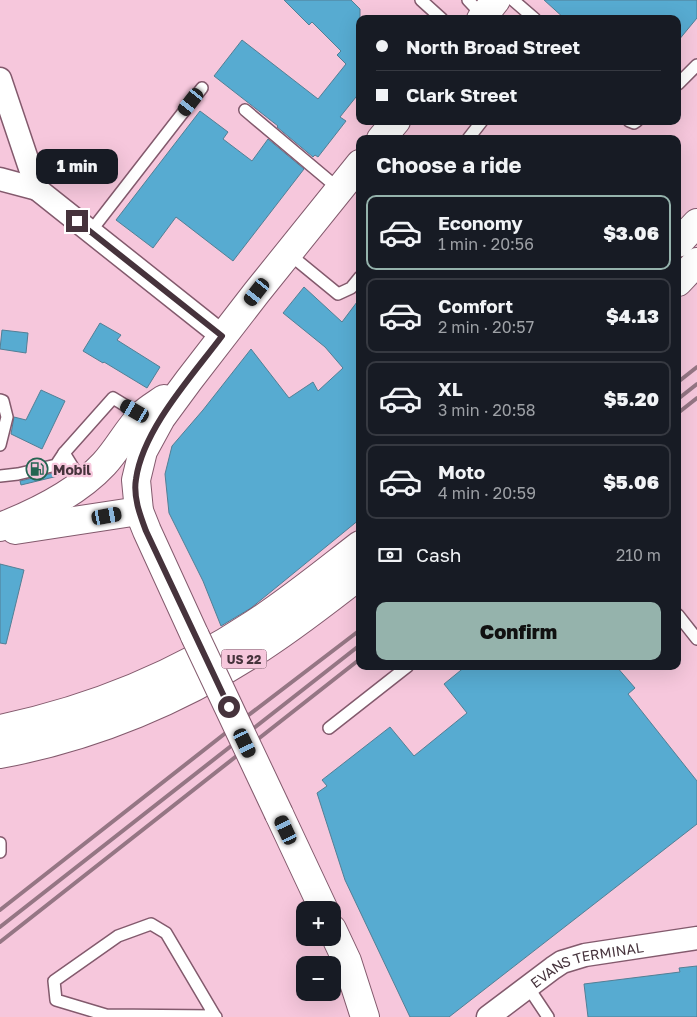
<!DOCTYPE html>
<html lang="en">
<head>
<meta charset="utf-8">
<style>
  :root { --surface:#171b24; --page:#242831; --text:#f1f3f6; --muted:#9ea1a6; --line:#363941; --accent:#95b3ac }
  body { margin:0; font-family:"Golos Text",sans-serif; background:var(--page); color:var(--text); height:100vh; display:flex; flex-direction:column; font-size:19px; white-space:nowrap }
  * { box-sizing:border-box; margin:0 }
  p { font-size:16px; color:var(--muted) }
  .icon { flex:none; width:28px; height:28px; fill:none; stroke:currentColor; stroke-width:2; stroke-linecap:round; stroke-linejoin:round }
  .map { position:relative; flex:1; overflow:hidden }
  .side { position:absolute; left:356px; top:135px; width:325px; height:535px; display:flex; flex-direction:column; background:var(--surface); border-radius:10px; box-shadow:0 5px 20px #0002 }
  .side>* { flex:none }
  .top-card { position:absolute; left:356px; top:15px; width:325px; height:110px; border-radius:10px; box-shadow:0 5px 20px #0002; display:grid; align-content:center; height:110px; padding:0 20px; background:var(--surface) }
  .controls { position:absolute; left:296px; top:901px; display:grid; gap:10px }
  .controls a { display:grid; place-items:center; width:45px; height:45px; border-radius:10px; background:var(--surface); box-shadow:0 5px 20px #0002; font-size:25px }
  .end { position:absolute; width:22px; height:22px; margin:-11px; border:6px solid #46333c; background:#fff; box-shadow:0 0 0 2px #fff }
  .from { border-radius:50% }
  .bubble { position:absolute; height:35px; border-radius:10px; background:var(--surface); box-shadow:0 5px 20px #0002; font-size:16px; font-weight:800; line-height:35px; text-align:center }
  .car { position:absolute; width:15px; height:30px; margin:-15px -8px; border-radius:6px; box-shadow:0 0 4px 1px #0007; background:linear-gradient(#222 24%,#8ab4d8 0 40%,#222 0 76%,#8ab4d8 0 86%,#222 0) }
  .top-card b { display:flex; align-items:center; gap:18px; height:48px; font-size:19px }
  .top-card b+b { border-top:1px solid var(--line) }
  .top-card i { width:12px; height:12px; background:var(--text) }
  ul { padding:0; list-style:none }
  li { display:flex; align-items:center; gap:15px; height:75px; margin:0 10px 8px; padding:0 10px; border:2px solid var(--line); border-radius:10px }
  li div { flex:1 }
  li b { display:block; font-size:19px }
  li em { font-style:normal; font-weight:800 }
  li.on { border-color:var(--accent) }
  li>.icon { width:45px; height:45px; stroke-width:1.5 }
  h2 { padding:0 20px; font-size:22px; line-height:60px }
  .pay { display:flex; align-items:center; gap:12px; height:55px; padding:0 20px; font-size:19px }
  .pay p { margin-inline-start:auto }
  .action { display:flex; gap:10px; margin-top:auto; padding:10px 20px }
  .action a { flex:1; height:58px; border-radius:10px; background:var(--accent); color:#111; font-size:20px; font-weight:800; line-height:58px; text-align:center }
  .map>svg:first-child { display:block }
  .building { fill:#57abd1; stroke:#527f95 }
  .lines { fill:none; stroke-linecap:round; stroke-linejoin:round }
  .lane-casing { stroke:#835a6d; stroke-width:14 }
  .street-casing { stroke:#835a6d; stroke-width:25 }
  .secondary-casing { stroke:#835a6d; stroke-width:30 }
  .highway-casing { stroke:#835a6d; stroke-width:30 }
  .lane { stroke:#fff; stroke-width:11 }
  .street { stroke:#fff; stroke-width:22 }
  .secondary { stroke:#fff; stroke-width:28 }
  .highway { stroke:#fff; stroke-width:28 }
  .rail { stroke:#957684; stroke-width:4 }
  .secondary-bridge-casing { stroke:#835a6d; stroke-width:30; stroke-linecap:butt }
  .secondary-bridge { stroke:#fff; stroke-width:28 }
  .route { stroke:#46333c; stroke-width:6 }
  .labels { text-anchor:middle; dominant-baseline:central; stroke-width:4.5; stroke-linejoin:round; paint-order:stroke }
  .shield { fill:#f6c7dc; stroke:#7b5f6c; stroke-width:1 }
  .shield-label { font-size:12px; font-weight:bold; fill:#46333c }
  .poi-label { font-size:14px; font-weight:bold; fill:#46333c; stroke:#f6c7dc; text-anchor:start }
  .street-label { font-size:14px; fill:#46333c; stroke:#f6c7dc }
</style>
</head>
<body>
<div class="map">
<svg width="697" height="1017" viewBox="0 0 697 1017">
  <rect width="100%" height="100%" fill="#f6c7dc"/>
  <g class="building">
    <path d="M284,0H351L360,9V92L340,117L346,121L318,157L315,155L313,157L277,127L278,126L214,76L242,40L318,99L346,64L337,55L341,51L312,22L309,25Z"/>
    <path d="M544,0H697V18L678,41V19H565Z"/>
    <path d="M200,111L228,132L223,139L252,161L268,139L304,169L233,261L176,217L153,248L116,220Z"/>
    <path d="M304,287L342,322L360,298V519L251,608L221,626L203,581L169,513L165,474L172,446L203,410L251,349L289,398L313,382L318,391L343,368L325,347L283,313Z"/>
    <path d="M100,323L121,335L117,340L160,367L147,388L104,362L103,363L83,351Z"/>
    <path d="M2,330L28,333L26,353L0,349Z"/>
    <path d="M41,390L65,401L42,449L11,434L14,417L26,420Z"/>
    <path d="M58,472V476L21,485L20,481Z"/>
    <path d="M0,564L24,570L6,644L0,643Z"/>
    <path d="M466,666H616L635,688L628,694L697,781V824L449,1017H410L345,880L317,793L327,786L322,780L390,727L414,756L467,713L444,684Z"/>
    <path d="M697,966V1017H588L584,984L680,972L679,968Z"/>
  </g>
  <g class="lines">
    <g class="lane-casing">
      <g id="lane">
        <path d="M421,0L442,19"/>
        <path d="M468,0L483,16"/>
        <path d="M513,0L535,19"/>
        <path d="M678,84L697,65"/>
        <path d="M245,110L339,189"/>
        <path d="M629,121L634,123L637,121"/>
        <path d="M468,139L482,121"/>
        <path d="M91,231L202,88"/>
        <path d="M288,253L338,294L351,288L360,277"/>
        <path d="M0,400L3,401L7,417L0,445"/>
        <path d="M0,476L18,474L56,465L64,453"/>
        <path d="M82,482L64,453L113,398L141,415"/>
        <path d="M678,615L697,639"/>
        <path d="M329,728L408,666"/>
        <path d="M0,843V852"/>
        <path d="M528,987L548,1017"/>
        <path d="M215,1016L106,1015L56,1000L54,981L118,936L151,924L166,933L215,1016L216,1017"/>
      </g>
    </g>
    <g class="street-casing">
      <g id="street">
        <path d="M0,79L37,189L222,336"/>
        <path d="M0,179L37,189"/>
        <path id="s1" d="M488,1017L553,968L562,962L585,955L697,938"/>
      </g>
    </g>
    <g class="secondary-casing">
      <g id="secondary">
        <path d="M481,19L496,0"/>
        <path d="M381,139L396,121"/>
        <path d="M0,527C36,513 77,493 104,464C118,449 128,429 142,415C148,409 157,404 164,399"/>
        <path d="M15,530L139,511"/>
        <path d="M195,636L147,531L139,511L136,480L143,451L161,418L189,380L257,292L360,164"/>
        <path d="M279,814L324,910"/>
        <path d="M332,929L347,961L365,1017"/>
      </g>
    </g>
    <g class="highway-casing">
      <g id="highway">
        <path d="M678,243L697,223"/>
        <path d="M678,282L697,262"/>
        <path d="M0,729C91,710 177,675 254,624C291,600 325,572 360,545"/>
        <path d="M0,754C93,737 184,699 262,647C296,625 328,600 360,575"/>
      </g>
    </g>
    <use href="#lane" class="lane"/>
    <use href="#street" class="street"/>
    <use href="#secondary" class="secondary"/>
    <use href="#highway" class="highway"/>
    <g class="rail">
      <path d="M678,382L697,367"/>
      <path d="M678,399L697,384"/>
      <path d="M678,413L697,398"/>
      <path d="M0,910L246,717L360,630"/>
      <path d="M0,927L360,645"/>
      <path d="M0,942L360,659"/>
    </g>
    <g class="secondary-bridge-casing">
      <path id="secondary-bridge" d="M195,636L279,814"/>
    </g>
    <use href="#secondary-bridge" class="secondary-bridge"/>
  </g>
  <g class="lines">
    <path class="route" d="M77,221L222,336C192,376 143,429 136,479C133,497 140,515 146,531L229,707"/>
  </g>
  <defs>
    <g id="fuel-ring" transform="scale(1.125)"><circle r="9.5" fill="#f6c7dc" stroke="#256451" stroke-width="1.5"/><path d="M-5.5-6h7V0h2V4h1.3V-2.5L3-4.5l.8-.8L6-3V5H2.5V1h-1V6h-7ZM-4.2-4.7v3.2H.2V-4.7Z" fill="#256451"/></g>
  </defs>
  <g fill-rule="evenodd">
    <use href="#fuel-ring" x="37" y="469"/>
  </g>
  <g class="labels">
    <rect class="shield" x="221.5" y="649.5" width="45" height="19" rx="4"/>
    <g class="shield-label">
      <text x="244" y="659">US 22</text>
    </g>
    <g class="poi-label">
      <text x="53" y="469">Mobil</text>
    </g>
    <g class="street-label">
      <text stroke="none"><textPath href="#s1" startOffset="115">EVANS TERMINAL</textPath></text>
    </g>
  </g>
</svg>
<div class="controls">
<a>+</a>
<a>−</a>
</div>
<i class="end from" style="left:229px;top:707px"></i>
<i class="end" style="left:77px;top:221px"></i>
<div class="bubble" style="left:36px;top:149px;width:82px">1 min</div>
<i class="car" style="left:191px;top:102px;rotate:218deg"></i>
<i class="car" style="left:257px;top:292px;rotate:218deg"></i>
<i class="car" style="left:135px;top:411px;rotate:300deg"></i>
<i class="car" style="left:107px;top:516px;rotate:80deg"></i>
<i class="car" style="left:245px;top:743px;rotate:155deg"></i>
<i class="car" style="left:286px;top:830px;rotate:335deg"></i>
<div class="top-card">
<b><i class="from"></i>North Broad Street</b>
<b><i></i>Clark Street</b>
</div>
<section class="side">
<h2>Choose a ride</h2>
<ul>
<li class="on"><svg class="icon" aria-label="car" viewBox="0 0 24 24"><path d="M5 17H2v-5l4-1 3-4h7l3 4 3 1v5h-3M9 17h6M6 11h13"/><circle cx="7" cy="17" r="2"/><circle cx="17" cy="17" r="2"/></svg><div><b>Economy</b><p>1 min · 20:56</p></div><em>$3.06</em></li>
<li><svg class="icon" aria-label="car" viewBox="0 0 24 24"><path d="M5 17H2v-5l4-1 3-4h7l3 4 3 1v5h-3M9 17h6M6 11h13"/><circle cx="7" cy="17" r="2"/><circle cx="17" cy="17" r="2"/></svg><div><b>Comfort</b><p>2 min · 20:57</p></div><em>$4.13</em></li>
<li><svg class="icon" aria-label="car" viewBox="0 0 24 24"><path d="M5 17H2v-5l4-1 3-4h7l3 4 3 1v5h-3M9 17h6M6 11h13"/><circle cx="7" cy="17" r="2"/><circle cx="17" cy="17" r="2"/></svg><div><b>XL</b><p>3 min · 20:58</p></div><em>$5.20</em></li>
<li><svg class="icon" aria-label="car" viewBox="0 0 24 24"><path d="M5 17H2v-5l4-1 3-4h7l3 4 3 1v5h-3M9 17h6M6 11h13"/><circle cx="7" cy="17" r="2"/><circle cx="17" cy="17" r="2"/></svg><div><b>Moto</b><p>4 min · 20:59</p></div><em>$5.06</em></li>
</ul>
<div class="pay"><svg class="icon" aria-label="cash" viewBox="0 0 24 24"><path d="M3 7h18v10H3z"/><circle cx="12" cy="12" r="2"/></svg>Cash<p>210 m</p></div>
<div class="action"><a>Confirm</a></div>
</section>
</div>
</body>
</html>
